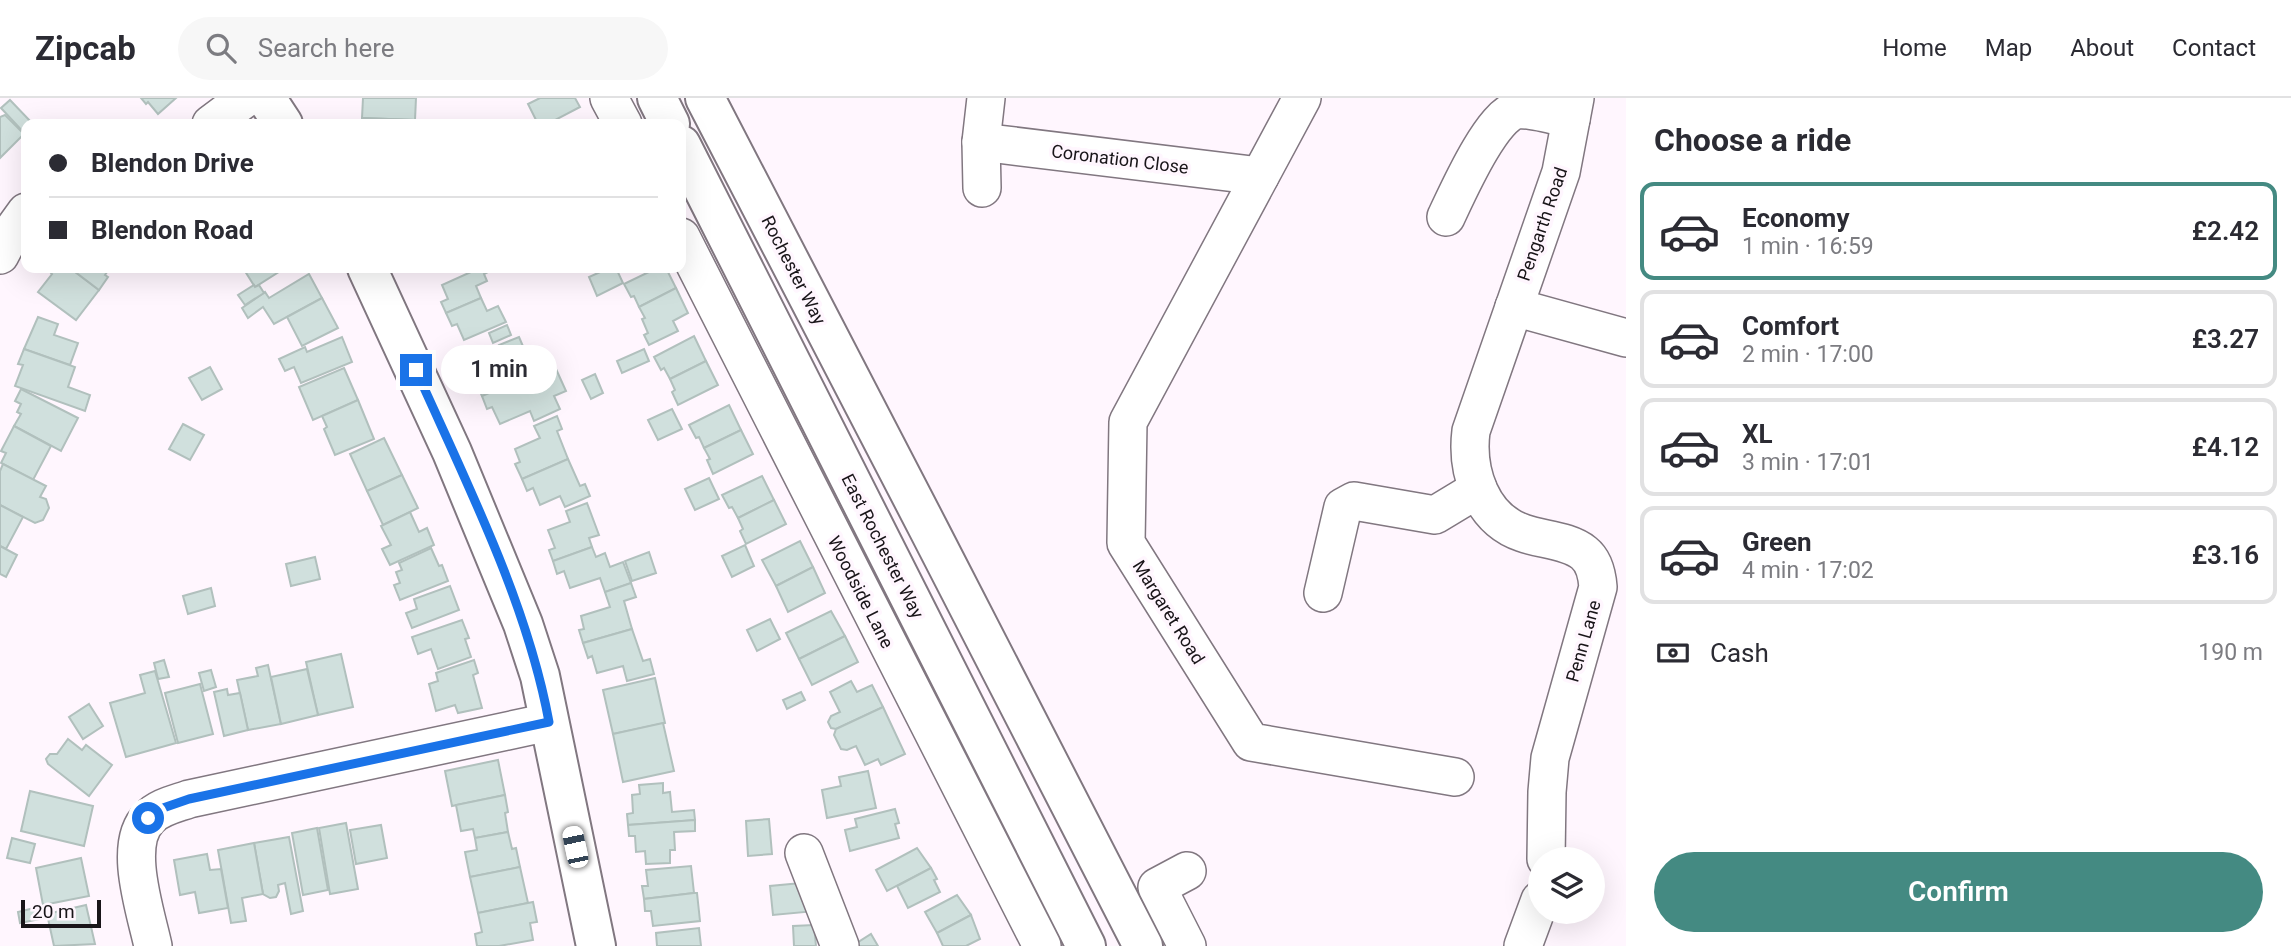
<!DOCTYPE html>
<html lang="en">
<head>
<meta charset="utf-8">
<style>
  :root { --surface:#fff; --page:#f7f7f7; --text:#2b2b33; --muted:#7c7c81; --line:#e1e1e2; --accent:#448a82 }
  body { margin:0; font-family:Roboto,sans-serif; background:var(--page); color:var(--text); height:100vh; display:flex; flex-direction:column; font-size:26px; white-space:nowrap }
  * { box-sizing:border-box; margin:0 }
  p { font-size:23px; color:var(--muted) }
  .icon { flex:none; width:38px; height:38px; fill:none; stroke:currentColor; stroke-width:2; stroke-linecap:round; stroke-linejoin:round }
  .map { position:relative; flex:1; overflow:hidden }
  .sheet { display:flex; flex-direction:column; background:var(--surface); width:665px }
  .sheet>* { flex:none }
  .top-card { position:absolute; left:21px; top:21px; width:665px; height:154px; border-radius:14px; box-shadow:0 7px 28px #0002; display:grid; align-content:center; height:154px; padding:0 28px; background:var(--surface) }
  .controls { position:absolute; left:1528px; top:749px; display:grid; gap:14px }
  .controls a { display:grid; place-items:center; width:77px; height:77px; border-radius:50%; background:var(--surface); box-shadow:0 7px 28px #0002; font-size:35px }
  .scale { position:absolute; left:21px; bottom:18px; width:80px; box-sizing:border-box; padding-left:7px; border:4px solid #191519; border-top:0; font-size:19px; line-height:24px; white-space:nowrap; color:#191519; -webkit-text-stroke:5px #fff6fe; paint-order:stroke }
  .end { position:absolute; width:32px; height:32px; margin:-16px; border:9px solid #1a73e8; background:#fff; box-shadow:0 0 0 4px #fff }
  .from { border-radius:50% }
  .bubble { position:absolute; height:49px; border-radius:24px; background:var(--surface); box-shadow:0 7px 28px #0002; font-size:23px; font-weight:600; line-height:49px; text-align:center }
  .car { position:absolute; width:21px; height:42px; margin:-21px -10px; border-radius:9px; box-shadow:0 0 5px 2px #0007; background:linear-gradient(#fff 24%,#345 0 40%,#fff 0 76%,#345 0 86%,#fff 0) }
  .top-card b { display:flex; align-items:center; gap:24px; height:66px; font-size:26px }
  .top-card b+b { border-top:2px solid var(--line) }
  .top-card i { width:18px; height:18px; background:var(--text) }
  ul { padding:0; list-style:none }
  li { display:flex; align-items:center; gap:21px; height:98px; margin:0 14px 10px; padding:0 14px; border:4px solid var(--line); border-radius:14px }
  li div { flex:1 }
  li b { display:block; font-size:26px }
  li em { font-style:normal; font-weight:600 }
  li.current { border-color:var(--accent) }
  li>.icon { width:63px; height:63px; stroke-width:1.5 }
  h2 { padding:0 28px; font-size:32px; line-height:84px }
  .pay { display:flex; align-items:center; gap:18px; height:77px; padding:0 28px; font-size:26px }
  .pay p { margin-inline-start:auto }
  .action { display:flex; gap:14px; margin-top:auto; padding:14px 28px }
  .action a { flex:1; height:80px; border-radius:42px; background:var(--accent); color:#fff; font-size:28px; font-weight:600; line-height:80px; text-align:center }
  header { display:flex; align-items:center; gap:42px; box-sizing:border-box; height:98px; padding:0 35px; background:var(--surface); border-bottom:2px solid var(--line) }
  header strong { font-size:33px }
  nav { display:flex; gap:38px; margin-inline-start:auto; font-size:24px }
  .search { width:490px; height:63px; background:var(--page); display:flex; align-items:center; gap:18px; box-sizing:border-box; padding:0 24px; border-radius:38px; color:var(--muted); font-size:26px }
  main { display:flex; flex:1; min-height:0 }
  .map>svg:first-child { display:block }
  .building { fill:#d0e0dd; stroke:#b1c0bd; stroke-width:2 }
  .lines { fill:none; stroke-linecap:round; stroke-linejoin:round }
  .minor-casing { stroke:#817780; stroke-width:40 }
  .major-casing { stroke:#817780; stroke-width:42 }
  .highway-casing { stroke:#817780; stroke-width:42 }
  .minor { stroke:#fff; stroke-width:37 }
  .major { stroke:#fff; stroke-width:38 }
  .highway { stroke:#fff; stroke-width:38 }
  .route { stroke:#1a73e8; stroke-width:9 }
  .labels { text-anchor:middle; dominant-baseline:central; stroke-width:7; stroke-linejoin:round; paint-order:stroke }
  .street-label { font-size:18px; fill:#191519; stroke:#fff6fe }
</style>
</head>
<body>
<header>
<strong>Zipcab</strong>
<div class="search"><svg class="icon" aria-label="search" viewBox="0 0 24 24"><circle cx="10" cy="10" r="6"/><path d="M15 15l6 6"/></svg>Search here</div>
<nav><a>Home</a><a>Map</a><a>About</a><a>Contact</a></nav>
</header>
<main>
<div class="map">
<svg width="1626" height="848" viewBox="0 0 1626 848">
  <rect width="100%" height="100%" fill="#fff6fe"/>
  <g class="building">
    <path d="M141,0H176L158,16L148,4L146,6Z"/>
    <path d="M363,0H416L415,22L362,20Z"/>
    <path d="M540,0H575L580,9L553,23L555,26H538L528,6Z"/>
    <path d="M10,2L33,26H26V37L1,10Z"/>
    <path d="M5,17L24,36L0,60V19Z"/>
    <path d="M362,20L415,22V26H362Z"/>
    <path d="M53,170H70L99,192L76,222L38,194L52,176L50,174Z"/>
    <path d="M70,170H110L105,177L108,179L99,192Z"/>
    <path d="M243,170H285L255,189Z"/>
    <path d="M469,170H489L490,173L484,176L487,183L476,188L481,200L446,215L441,204L448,201L442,187L471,174Z"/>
    <path d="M609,170H616L623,185L597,198L589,179Z"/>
    <path d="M657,170H666L676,190L639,209L634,198L631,199L624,186Z"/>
    <path d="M309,176L322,200L274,226L263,209L248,220L242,210L265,194L269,200Z"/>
    <path d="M254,187L255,189L259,187L264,195L245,207L238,197Z"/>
    <path d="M676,190L688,215L673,223L678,233L649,247L644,237L648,235L642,221L645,220L639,209Z"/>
    <path d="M322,200L338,230L302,248L287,219Z"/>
    <path d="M481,200L487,213L498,208L506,224L464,242L457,226L452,228L446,215Z"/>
    <path d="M38,219L58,226L54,237L78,245L70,267L24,251Z"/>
    <path d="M507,227L511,237L493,245L489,235Z"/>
    <path d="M694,238L706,263L670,281L664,270L661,272L654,259Z"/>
    <path d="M342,239L352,264L301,285L294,269L285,273L279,261L305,249L307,254Z"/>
    <path d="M519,239L525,253L520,255L530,279L482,298L477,287L482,285L476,271L504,260L499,247Z"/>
    <path d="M24,251L75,269L68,289L90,297L85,313L15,288L23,267L18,266Z"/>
    <path d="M644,251L649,263L622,275L617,263Z"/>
    <path d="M706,263L718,287L678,307L672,294L675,292L670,281Z"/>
    <path d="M210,269L222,291L202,302L189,280Z"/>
    <path d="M344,270L358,302L313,322L299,289Z"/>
    <path d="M556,271L566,293L554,298L560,311L534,323L530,313L500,326L492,309L487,311L482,298L543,272L545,277Z"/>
    <path d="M595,276L603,295L591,301L582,282Z"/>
    <path d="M21,291L78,320L61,353L14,328L21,316L17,314L21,306L15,303Z"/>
    <path d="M358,302L374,341L335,357L324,331L327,329L322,318Z"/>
    <path d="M729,307L741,332L704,350L699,339L696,340L689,327Z"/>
    <path d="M672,311L682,331L658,342L648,322Z"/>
    <path d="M557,318L562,331L557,333L568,361L522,381L515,366L520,364L515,351L540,340L534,328Z"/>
    <path d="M183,326L204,337L190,362L169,351Z"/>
    <path d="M14,328L51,348L33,382L1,365L6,355L1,353Z"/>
    <path d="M741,332L753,356L713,376L707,362L710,361L704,350Z"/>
    <path d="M384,340L402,377L367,393L350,356Z"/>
    <path d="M568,361L580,388L585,386L590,398L565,409L560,398L540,407L533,390L527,393L522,381Z"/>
    <path d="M3,366L46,388L40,399L46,401L49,410L43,422L35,425L0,407V373Z"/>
    <path d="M402,377L418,410L383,427L367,393Z"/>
    <path d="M762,378L774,402L738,420L732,409L729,410L722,397Z"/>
    <path d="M709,380L719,401L695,412L685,391Z"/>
    <path d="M774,402L786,426L746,446L740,433L743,431L738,420Z"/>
    <path d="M587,405L599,437L589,440L592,449L553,463L549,452L555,450L548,432L570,424L566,413Z"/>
    <path d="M0,407L23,419L6,451L0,448Z"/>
    <path d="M410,414L419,434L427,430L434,447L390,467L382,451L391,447L381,428Z"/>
    <path d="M800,443L813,469L776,488L762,462Z"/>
    <path d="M745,447L754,468L732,479L722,458Z"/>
    <path d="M0,448L17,457L6,479L0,476Z"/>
    <path d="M592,449L596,459L605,455L610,469L623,464L631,485L605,494L600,480L570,490L564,473L557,476L553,463Z"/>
    <path d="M431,450L439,468L442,467L448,483L400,502L394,487L400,485L396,474L402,472L399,465Z"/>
    <path d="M649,454L656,475L632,483L625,463Z"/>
    <path d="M315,459L320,481L291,488L286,466Z"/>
    <path d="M813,469L825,495L788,514L776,488Z"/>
    <path d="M631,485L636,499L624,503L632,531L583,545L579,532L584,531L581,518L610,509L605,494Z"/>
    <path d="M450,488L459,512L412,530L406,515L417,511L414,501Z"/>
    <path d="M211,490L215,508L188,516L183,498Z"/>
    <path d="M831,513L845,538L799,561L786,535Z"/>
    <path d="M770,521L780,541L757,553L747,532Z"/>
    <path d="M462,522L469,540L465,541L471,559L438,571L431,551L418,556L412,539Z"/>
    <path d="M632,531L643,563L650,561L654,576L627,583L623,568L597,575L592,558L588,560L583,545Z"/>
    <path d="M845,538L858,564L812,587L799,561Z"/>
    <path d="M341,556L353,609L318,617L306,564Z"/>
    <path d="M164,562L169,579L158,581L154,565Z"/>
    <path d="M474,562L478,575L473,577L482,610L458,615L455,607L436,613L429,586L438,583L436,575Z"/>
    <path d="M268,567L281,626L248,632L237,582L258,578L256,570Z"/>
    <path d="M307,571L318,617L281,626L271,579Z"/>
    <path d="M211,572L216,589L204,593L199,575Z"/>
    <path d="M155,573L176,645L126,659L110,605L145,595L140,577Z"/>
    <path d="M655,580L665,625L613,636L603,592Z"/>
    <path d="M851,583L857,594L872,587L883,609L836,631L831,630L828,624L831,618L840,614L830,594Z"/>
    <path d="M200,586L213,636L178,645L165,595Z"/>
    <path d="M227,591L228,597L240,595L248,632L224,638L214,594Z"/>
    <path d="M801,594L805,602L787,611L783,602Z"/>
    <path d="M89,606L103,628L83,641L69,619Z"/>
    <path d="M883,609L905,656L881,667L878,661L865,667L856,648L847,652L841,651L834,637L836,631Z"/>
    <path d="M663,625L674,673L623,684L613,636Z"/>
    <path d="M68,641L82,652L86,647L112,667L89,698L48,666L46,661L50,656H57Z"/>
    <path d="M498,662L505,697L452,708L445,673Z"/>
    <path d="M868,673L876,710L827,720L822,692L841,688L839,679Z"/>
    <path d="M663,685V695L670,694L672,714L694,712L695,722L628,727L627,716L633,715L632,697L640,696L639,687Z"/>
    <path d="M30,693L93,708L84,748L21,733Z"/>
    <path d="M505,697L508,714L505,715L508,734L475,740L473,731L461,733L456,707Z"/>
    <path d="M895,711L899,725L895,726L899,740L850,753L845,732L857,729L855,721Z"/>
    <path d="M769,721L772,756L748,758L746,723Z"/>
    <path d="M695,722V733L674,734L675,752H670V765L646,766L645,753L636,754L635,738H629L628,727Z"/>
    <path d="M346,725L358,791L330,796L319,730Z"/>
    <path d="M381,727L387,760L356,766L350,732Z"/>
    <path d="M317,730L328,792L303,797L292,735Z"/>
    <path d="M508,734L512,751L516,750L520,769L470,779L465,754L477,752L475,740Z"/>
    <path d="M289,739L303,813L291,816L285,785L278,787L279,793L276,799L270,800L263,796L254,745Z"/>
    <path d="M12,740L35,746L30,765L7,760Z"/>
    <path d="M254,745L263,796L242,800L246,823L231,825L218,752Z"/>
    <path d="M917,750L931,770L887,793L876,772Z"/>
    <path d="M207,756L210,772L221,771L228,810L199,815L195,794L180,797L174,762Z"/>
    <path d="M81,760L89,798L43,807L36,770Z"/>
    <path d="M691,768L694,795L644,801L642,788H648L646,772Z"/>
    <path d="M520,769L528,805L478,815L470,779Z"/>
    <path d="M931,770L937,781L934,782L940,794L908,810L897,788Z"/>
    <path d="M801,785L816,813L773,817L770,788Z"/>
    <path d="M694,795H697L700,823L653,828L651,813H645L644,801Z"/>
    <path d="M957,797L971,817L937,835L925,814Z"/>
    <path d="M533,804L537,824L530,825L533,842L499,848H477L475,836L482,834L478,815Z"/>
    <path d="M86,807L95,846L54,848L47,816Z"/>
    <path d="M38,809L40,821L20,825L18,814Z"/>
    <path d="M971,817L980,841L966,848H943L937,835Z"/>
    <path d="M814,827L816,848H794L793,828Z"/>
    <path d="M699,830L701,848H657L656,835Z"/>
    <path d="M871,836L878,848H852Z"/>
  </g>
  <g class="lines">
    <g class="minor-casing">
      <g id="minor">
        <path d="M609,0L623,26"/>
        <path d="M1302,0L1128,324L1126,445L1251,644L1455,679"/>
        <path d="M211,26L246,0"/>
        <path d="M981,44L1260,78"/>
        <path d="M982,90L981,44L986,0"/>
        <path d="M1446,119C1457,96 1492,16 1517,12C1530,10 1557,18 1571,21"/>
        <path d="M681,139L1042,848"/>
        <path d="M0,157L13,132L26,114"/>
        <path d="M1514,209L1626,240"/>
        <path d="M1323,495L1343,409L1354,403L1435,417L1478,391"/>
        <path d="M804,755L840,848"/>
        <path d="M1546,761L1547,694L1550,660L1598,489C1597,476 1594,463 1584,455C1568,442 1542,442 1523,435C1481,421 1466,373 1471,333L1561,74L1575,0"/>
        <path d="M1187,773L1157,789L1187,848"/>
        <path d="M153,848C146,815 122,746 149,720C159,709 175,706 189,701L549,624"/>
        <path d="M1523,848L1540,802"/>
      </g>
    </g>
    <g class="major-casing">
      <g id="major">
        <path d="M266,0L283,26"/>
        <path d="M367,170L452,354L523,526L540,578L596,848"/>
      </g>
    </g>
    <g class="highway-casing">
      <g id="highway">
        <path d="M657,0L670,26"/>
        <path d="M705,0C851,283 999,564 1143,848"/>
        <path d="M681,47L1086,848"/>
      </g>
    </g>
    <use href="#minor" class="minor"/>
    <use href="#major" class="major"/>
    <use href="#highway" class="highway"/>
  </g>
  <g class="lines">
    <path class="route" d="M148,720L163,710L189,701L549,624C527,504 466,384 416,272"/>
  </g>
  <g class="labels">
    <g class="street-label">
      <text transform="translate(1120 61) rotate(7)">Coronation Close</text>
      <text transform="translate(1542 126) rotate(-71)">Pengarth Road</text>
      <text transform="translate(794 172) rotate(63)">Rochester Way</text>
      <text transform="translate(883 448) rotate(63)">East Rochester Way</text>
      <text transform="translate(861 494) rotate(63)">Woodside Lane</text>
      <text transform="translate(1169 514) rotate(58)">Margaret Road</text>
      <text transform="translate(1583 543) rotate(-74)">Penn Lane</text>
    </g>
  </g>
</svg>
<div class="controls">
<a><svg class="icon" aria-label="layers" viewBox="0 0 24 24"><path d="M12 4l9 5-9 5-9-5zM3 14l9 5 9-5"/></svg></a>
</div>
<div class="scale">20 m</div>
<i class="end from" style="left:148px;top:720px"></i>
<i class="end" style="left:416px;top:272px"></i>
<div class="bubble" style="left:441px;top:247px;width:116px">1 min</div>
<i class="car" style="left:575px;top:749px;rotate:348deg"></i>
<div class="top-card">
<b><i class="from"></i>Blendon Drive</b>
<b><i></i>Blendon Road</b>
</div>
</div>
<section class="sheet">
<h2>Choose a ride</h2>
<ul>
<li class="current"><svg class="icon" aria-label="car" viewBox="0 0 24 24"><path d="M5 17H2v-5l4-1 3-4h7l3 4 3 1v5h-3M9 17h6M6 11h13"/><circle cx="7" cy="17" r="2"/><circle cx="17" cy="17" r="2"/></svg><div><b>Economy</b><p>1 min · 16:59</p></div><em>£2.42</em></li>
<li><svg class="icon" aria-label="car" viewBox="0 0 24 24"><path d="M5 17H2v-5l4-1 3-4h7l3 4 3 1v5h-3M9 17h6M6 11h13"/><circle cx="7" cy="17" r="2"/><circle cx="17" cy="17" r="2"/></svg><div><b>Comfort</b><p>2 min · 17:00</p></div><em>£3.27</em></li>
<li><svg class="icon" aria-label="car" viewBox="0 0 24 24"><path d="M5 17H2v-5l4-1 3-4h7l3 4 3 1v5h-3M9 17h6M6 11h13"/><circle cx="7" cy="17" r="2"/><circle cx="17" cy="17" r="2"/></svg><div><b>XL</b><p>3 min · 17:01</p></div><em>£4.12</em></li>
<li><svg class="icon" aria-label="car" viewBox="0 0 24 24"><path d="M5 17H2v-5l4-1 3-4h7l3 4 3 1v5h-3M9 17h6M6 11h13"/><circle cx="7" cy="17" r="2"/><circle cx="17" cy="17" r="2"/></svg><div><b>Green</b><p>4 min · 17:02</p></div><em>£3.16</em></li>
</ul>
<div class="pay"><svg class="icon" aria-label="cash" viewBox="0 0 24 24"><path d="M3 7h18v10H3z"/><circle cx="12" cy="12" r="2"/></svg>Cash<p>190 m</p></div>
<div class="action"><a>Confirm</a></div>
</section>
</main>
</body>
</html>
